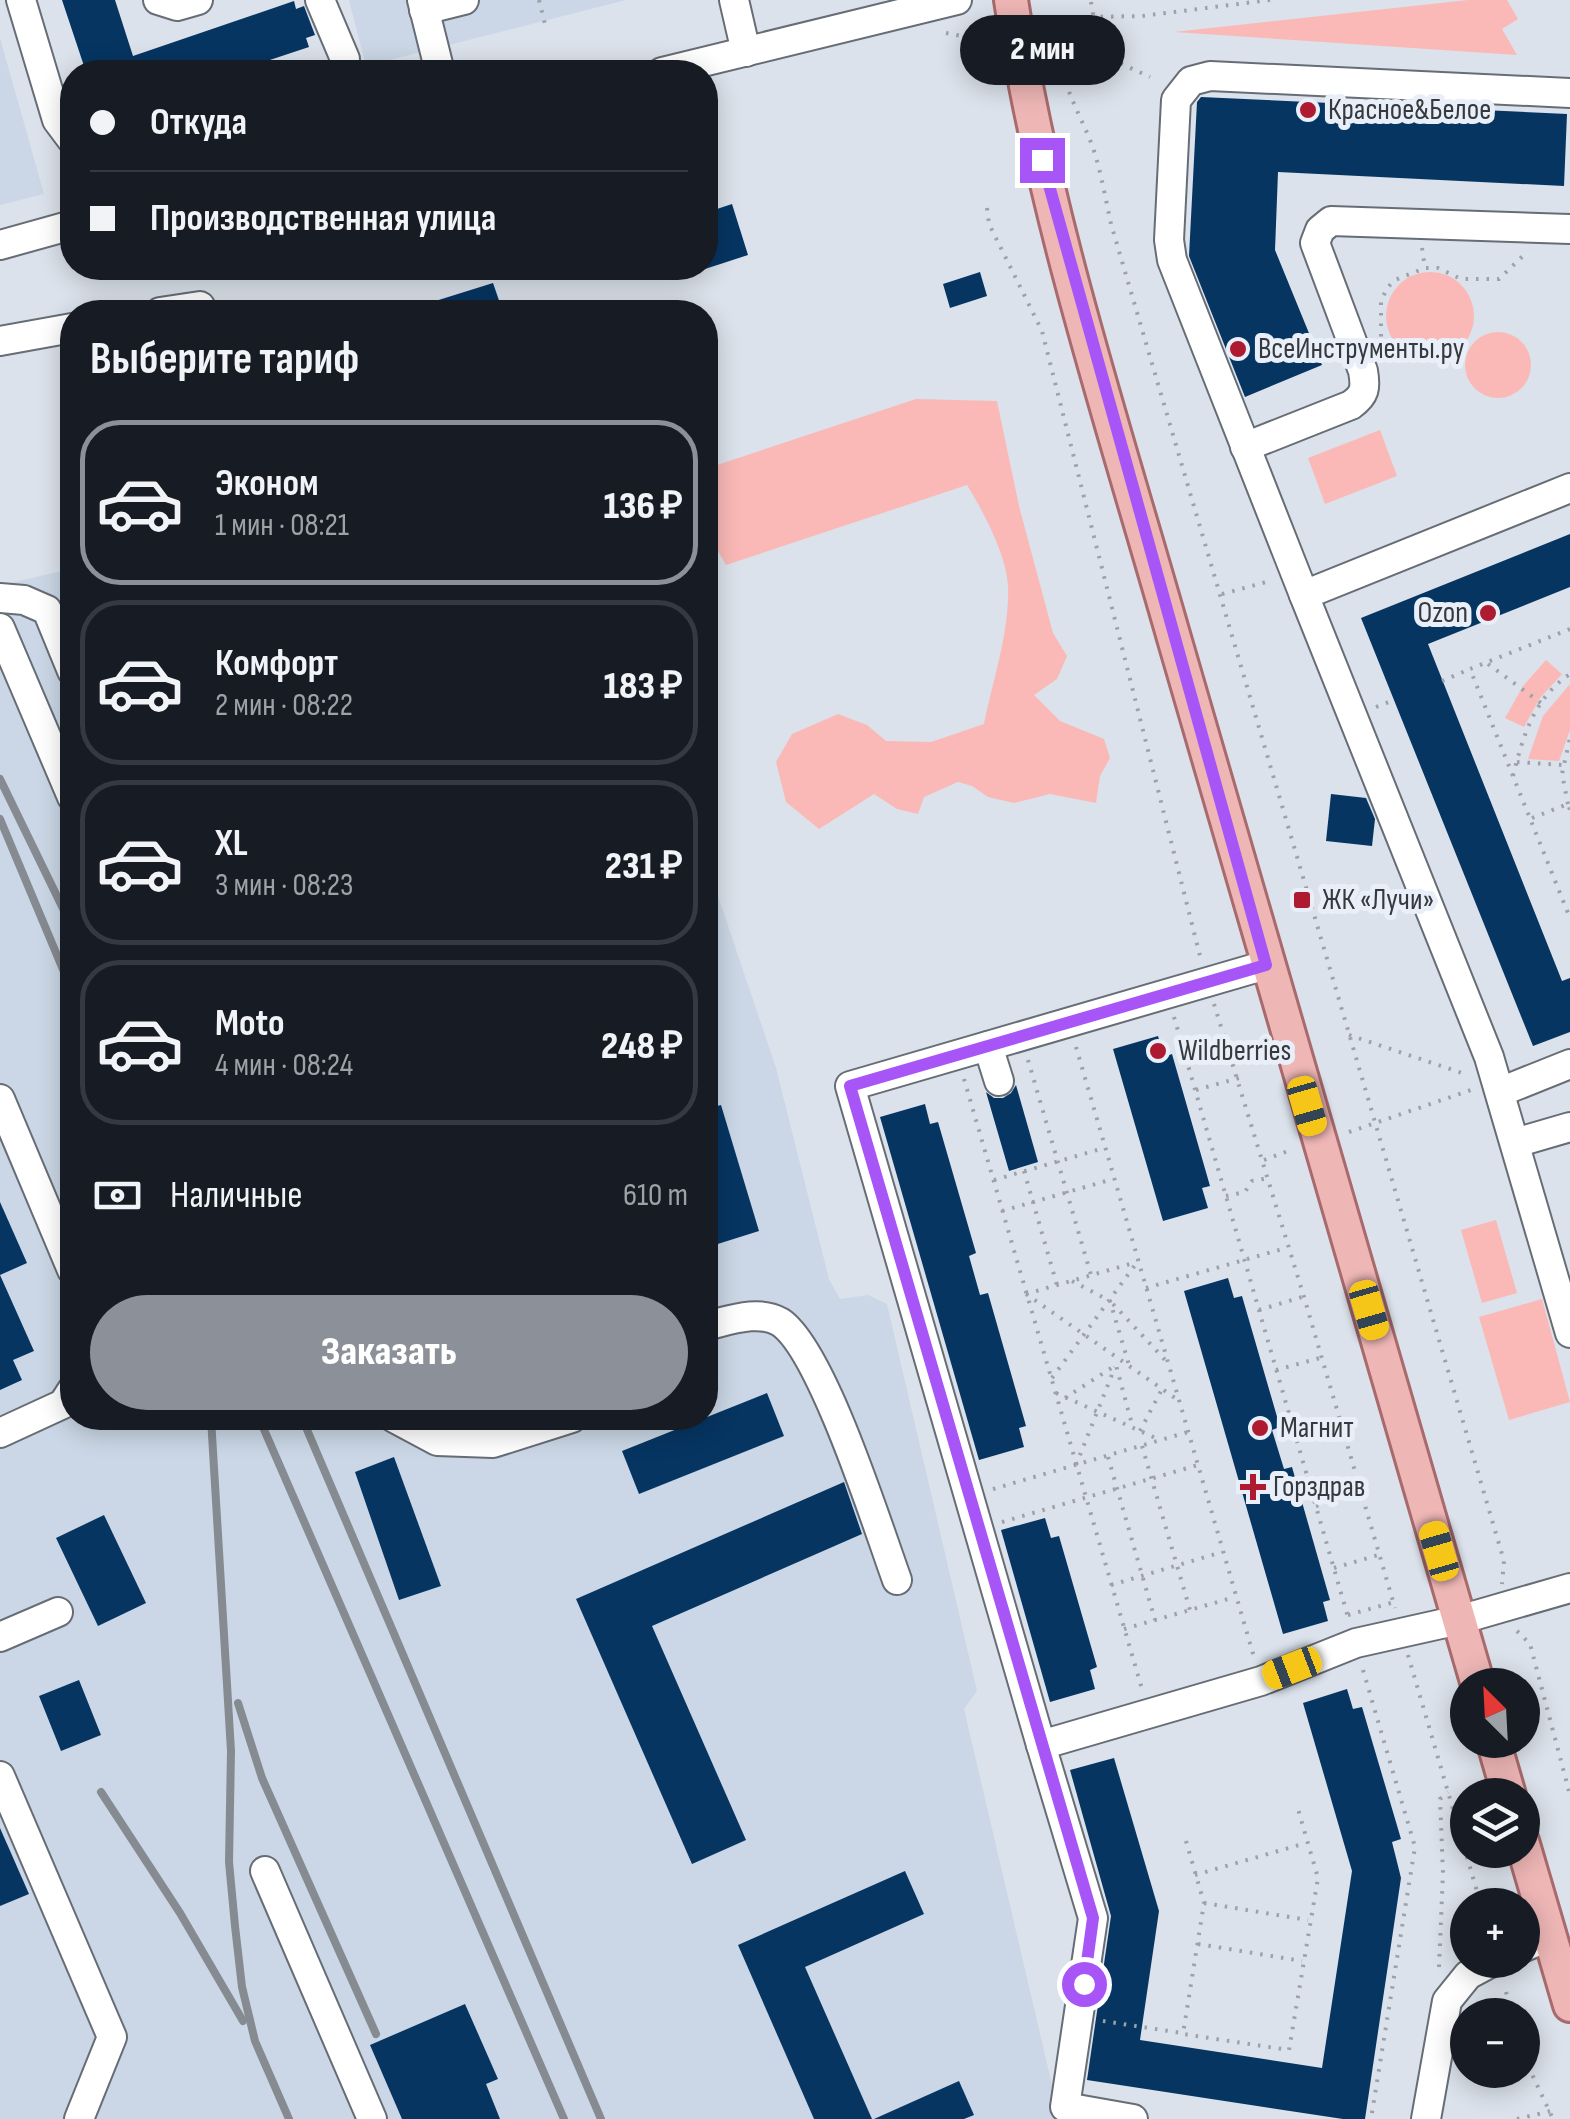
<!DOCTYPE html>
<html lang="ru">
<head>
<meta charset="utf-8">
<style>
  :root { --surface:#171b24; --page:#242831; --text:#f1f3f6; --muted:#9ea1a6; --line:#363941; --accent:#8c9099 }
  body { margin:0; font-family:"Sofia Sans Condensed",sans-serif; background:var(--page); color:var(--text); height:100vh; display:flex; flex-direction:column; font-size:38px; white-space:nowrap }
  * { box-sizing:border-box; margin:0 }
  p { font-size:32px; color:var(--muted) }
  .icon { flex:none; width:55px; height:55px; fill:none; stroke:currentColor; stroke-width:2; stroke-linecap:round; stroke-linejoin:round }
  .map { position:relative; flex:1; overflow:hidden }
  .drawer { position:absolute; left:60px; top:300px; width:658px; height:1130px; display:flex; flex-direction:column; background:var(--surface); border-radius:40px; box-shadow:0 5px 25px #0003 }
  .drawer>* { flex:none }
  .hud { position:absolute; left:60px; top:60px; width:658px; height:220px; border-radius:40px; box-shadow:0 5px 25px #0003; display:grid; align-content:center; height:220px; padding:0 30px; background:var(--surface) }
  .needle { width:65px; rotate:336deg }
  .fabs { position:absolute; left:1450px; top:1668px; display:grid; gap:20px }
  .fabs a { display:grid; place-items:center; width:90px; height:90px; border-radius:50%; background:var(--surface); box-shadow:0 5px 25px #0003; font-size:50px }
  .end { position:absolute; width:45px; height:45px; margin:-22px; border:12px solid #a855f7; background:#fff; box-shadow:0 0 0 5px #fff }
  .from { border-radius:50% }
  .bubble { position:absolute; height:70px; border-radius:35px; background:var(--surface); box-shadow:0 5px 25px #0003; font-size:32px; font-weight:800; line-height:70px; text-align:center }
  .car { position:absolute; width:30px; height:60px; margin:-30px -15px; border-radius:12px; box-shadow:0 0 8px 2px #0007; background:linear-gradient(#f5c518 24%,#345 0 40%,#f5c518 0 76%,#345 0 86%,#f5c518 0) }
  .hud b { display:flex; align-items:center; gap:35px; height:95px; font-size:38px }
  .hud b+b { border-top:2px solid var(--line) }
  .hud i { width:25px; height:25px; background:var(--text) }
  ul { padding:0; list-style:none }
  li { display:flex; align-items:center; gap:30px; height:165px; margin:0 20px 15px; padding:0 10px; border:5px solid var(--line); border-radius:40px }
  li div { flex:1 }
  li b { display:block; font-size:38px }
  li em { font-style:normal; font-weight:800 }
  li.on { border-color:var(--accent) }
  li>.icon { width:90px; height:90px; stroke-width:1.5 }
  h2 { padding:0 30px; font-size:45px; line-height:120px }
  .pay { display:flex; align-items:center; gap:25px; height:110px; padding:0 30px; font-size:38px }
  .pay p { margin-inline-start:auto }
  .primary-button { display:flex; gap:20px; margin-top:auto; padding:20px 30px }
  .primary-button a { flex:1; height:115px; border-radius:60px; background:var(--accent); color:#fff; font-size:40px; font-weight:800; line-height:115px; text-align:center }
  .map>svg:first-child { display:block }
  .built { fill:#cbd7e6 }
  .green { fill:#fab9b7 }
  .building { fill:#063562 }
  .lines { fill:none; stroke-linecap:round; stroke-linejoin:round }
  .minor-casing { stroke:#676d75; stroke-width:32 }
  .major-casing { stroke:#a86a6c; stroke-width:38 }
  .path { stroke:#9da2a9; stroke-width:4; stroke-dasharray:2.5 8; stroke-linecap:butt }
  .minor { stroke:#fff; stroke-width:28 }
  .major { stroke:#efb6b6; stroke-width:32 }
  .rail { stroke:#868b91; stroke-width:8 }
  .route { stroke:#a855f7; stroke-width:12 }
  .poi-dot { fill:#ae1a30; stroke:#e8eff8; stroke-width:4 }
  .labels { text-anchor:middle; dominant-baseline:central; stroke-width:10; stroke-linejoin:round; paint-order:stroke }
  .poi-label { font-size:30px; fill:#36393d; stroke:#e8eff8; text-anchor:start }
</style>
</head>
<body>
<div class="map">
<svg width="1570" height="2119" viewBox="0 0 1570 2119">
  <rect width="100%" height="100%" fill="#dbe2eb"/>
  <g class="built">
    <path d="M349,0H626L366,66Z"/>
    <path d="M0,38L44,194L0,205Z"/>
    <path d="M72,569V1418H705V897L717,893L776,1068L829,1279L840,1299L868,1295L887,1304L977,1691L964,1709L1060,2119H0V585Z"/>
  </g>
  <g class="green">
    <path d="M1468,0H1507L1518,19L1502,29L1517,55L1174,32Z"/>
    <circle cx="1430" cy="316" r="44"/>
    <circle cx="1498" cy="365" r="33"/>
    <path d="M916,399L997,401L1019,506L1053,633L1067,656L1057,679L1034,695L1060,721L1104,739L1110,758L1100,776L1096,803L1050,794L1014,803L988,797L972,786L958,782L924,797L918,814L897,809L874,794L819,829L786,802L776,762L792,734L838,714L867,725L886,741L931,742L984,724C993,679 1010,631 1008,585C1006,554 983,511 967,485L726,565L705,529V469Z"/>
    <path d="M1380,430L1397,476L1325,504L1308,458Z"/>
    <path d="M1546,660L1562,674L1540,698L1524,727L1505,718L1523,686Z"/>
    <path d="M1570,684V730L1559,761L1528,759L1543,716Z"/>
    <path d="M1496,1220L1517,1293L1482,1303L1461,1230Z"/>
    <path d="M1542,1299L1570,1402L1509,1420L1479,1317Z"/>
  </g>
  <g class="building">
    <path d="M62,0H115L133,56L294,1L296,9L304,6L315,35L306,38L309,47L234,72H86Z"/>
    <path d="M1201,97L1567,114L1564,186L1278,172L1275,250L1322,365L1245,397L1189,256L1197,102Z"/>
    <path d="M732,204L748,255L705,269V213Z"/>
    <path d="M980,272L987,296L950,308L943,284Z"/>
    <path d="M493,283L503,312H414L413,308Z"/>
    <path d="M1570,534V587L1428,644L1562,981L1570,978V1032L1533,1046L1361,618Z"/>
    <path d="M1331,794L1366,798L1375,819L1372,846L1326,841Z"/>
    <path d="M1158,1036L1164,1057L1172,1054L1210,1186L1202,1188L1208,1208L1163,1221L1113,1049Z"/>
    <path d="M1016,1085L1038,1162L1009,1171L986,1092L994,1098H1003L1011,1093Z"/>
    <path d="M925,1104L930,1124L938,1122L976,1253L969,1256L980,1295L988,1293L1026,1426L1019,1428L1024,1447L979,1460L880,1117Z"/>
    <path d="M721,1105L759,1231L705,1248V1109Z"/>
    <path d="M0,1202L27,1263L0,1275Z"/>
    <path d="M0,1275L34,1351L13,1360L22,1380L0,1390Z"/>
    <path d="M1228,1278L1234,1298L1242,1296L1280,1427L1272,1430L1284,1469L1292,1467L1330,1600L1323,1602L1328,1621L1283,1634L1184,1291Z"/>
    <path d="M767,1393L784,1436L639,1494L622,1451Z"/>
    <path d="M394,1457L441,1586L399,1600L355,1472Z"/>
    <path d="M844,1482L862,1534L652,1626L746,1840L692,1864L576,1599Z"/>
    <path d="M104,1515L146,1603L98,1626L56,1538Z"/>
    <path d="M1045,1518L1051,1538L1059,1536L1097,1667L1090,1670L1095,1689L1050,1702L1001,1530Z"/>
    <path d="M79,1680L101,1735L61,1751L39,1696Z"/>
    <path d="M1347,1689L1353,1709L1362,1707L1401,1839L1392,1842L1401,1878L1365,2119H1343L1087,2080L1111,1916L1070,1770L1114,1758L1159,1911L1140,2040L1322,2068L1352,1871L1303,1703Z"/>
    <path d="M0,1828L29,1894L0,1906Z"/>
    <path d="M905,1871L924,1914L805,1967L872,2119H814L738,1945Z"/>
    <path d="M465,2004L498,2079L486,2084L500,2119H402L370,2045Z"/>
    <path d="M959,2081L974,2115L964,2119H874Z"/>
  </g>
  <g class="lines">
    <g class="minor-casing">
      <g id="minor">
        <path d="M21,0L57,120L72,140"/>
        <path d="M158,0L177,6L198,0"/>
        <path d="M320,0L345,59L343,72"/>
        <path d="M422,0L440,72"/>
        <path d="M734,0L746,52"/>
        <path d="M424,10L464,0"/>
        <path d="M662,72L957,0"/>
        <path d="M0,245L72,225"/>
        <path d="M160,312L200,306"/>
        <path d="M0,341L72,328"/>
        <path d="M1245,447L1351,405C1365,395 1366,388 1363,371L1315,243L1320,230L1331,221L1570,229"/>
        <path d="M1570,488L1304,595L1489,1057L1570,1333"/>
        <path d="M1304,595L1172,260L1169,240L1176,100L1191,81L1210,76L1570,93"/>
        <path d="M0,598L24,600L47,610L72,671"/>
        <path d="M0,628L72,797"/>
        <path d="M1266,965L850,1086L1041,1745L1261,1681L1356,1643L1459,1620L1570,1588"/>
        <path d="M988,1046L999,1081"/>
        <path d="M1500,1092L1570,1064"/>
        <path d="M0,1099L72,1270"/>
        <path d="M1515,1143L1570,1127"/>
        <path d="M705,1326C728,1321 758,1309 780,1322C822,1349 878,1528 897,1580"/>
        <path d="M394,1418L437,1441L493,1443L572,1418"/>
        <path d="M0,1433L63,1404L72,1390"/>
        <path d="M0,1637L58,1612"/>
        <path d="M1041,1745L1093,1918L1065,2107L1133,2119"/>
        <path d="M0,1776L112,2037L79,2119"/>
        <path d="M265,1871L372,2119"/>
        <path d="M1522,1948L1550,1936"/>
        <path d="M1426,2119L1447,2001L1468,1975L1496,1960"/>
      </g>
    </g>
    <g class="major-casing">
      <g id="major">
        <path d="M1011,0C1044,217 1114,427 1174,638C1273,988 1377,1336 1478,1685"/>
        <path d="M1493,1740L1509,1795"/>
        <path d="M1522,1841L1570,2005"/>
      </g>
    </g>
    <g class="path">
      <path d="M539,0L545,24"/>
      <path d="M1270,0L1142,16L1093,17L1067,26C1049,75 1081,109 1095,154C1102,177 1106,201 1111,224L1504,1561L1502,1584"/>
      <path d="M1091,2L1100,54"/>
      <path d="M946,33L961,36L994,70"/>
      <path d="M1060,59L1100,54L1150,77"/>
      <path d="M987,208L989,224L1042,331L1200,956"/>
      <path d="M1422,248L1425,268"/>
      <path d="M1381,347V301L1387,288L1395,280L1425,268H1438L1461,279H1499L1527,252"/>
      <path d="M1222,594L1270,581"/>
      <path d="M1570,629L1470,669L1570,918"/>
      <path d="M1488,664L1541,703"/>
      <path d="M1442,681L1470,669"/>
      <path d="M1376,707L1394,700"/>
      <path d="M1517,762L1562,765"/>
      <path d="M1513,776C1523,736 1534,698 1570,674"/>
      <path d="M1568,804L1562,774L1570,738"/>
      <path d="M1532,818L1568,804L1570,810"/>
      <path d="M1214,1004L1304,1297L1395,1608"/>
      <path d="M1174,1017L1348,1617"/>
      <path d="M1349,1035L1468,1075"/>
      <path d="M1076,1047L1254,1657"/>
      <path d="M1028,1060L1091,1275"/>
      <path d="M964,1079L1142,1689"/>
      <path d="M1196,1090L1239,1078"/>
      <path d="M1349,1132L1474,1089"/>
      <path d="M1264,1160L1288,1151"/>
      <path d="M1024,1171L1057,1285"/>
      <path d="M994,1180L1104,1148"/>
      <path d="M1226,1196L1245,1192L1252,1181L1269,1178"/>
      <path d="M1002,1211L1113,1179"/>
      <path d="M1072,1281L1110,1301L1129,1365"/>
      <path d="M1146,1288L1286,1248"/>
      <path d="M1026,1294L1178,1400"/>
      <path d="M1026,1294L1137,1262"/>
      <path d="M1113,1304L1168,1363"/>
      <path d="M1259,1310L1302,1297"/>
      <path d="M1276,1370L1320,1358"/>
      <path d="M1052,1378L1138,1261"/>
      <path d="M1056,1393L1160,1440"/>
      <path d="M1065,1398L1116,1365L1133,1428"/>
      <path d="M1140,1431L1162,1389"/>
      <path d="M1142,1446L1190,1610"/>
      <path d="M1108,1457L1155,1620"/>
      <path d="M1076,1465L1115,1367"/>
      <path d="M993,1489L1188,1432"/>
      <path d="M1316,1506L1362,1493"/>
      <path d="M1002,1522L1198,1465"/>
      <path d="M1334,1568L1378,1555"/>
      <path d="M1111,1585L1222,1552"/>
      <path d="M1348,1615L1391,1603"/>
      <path d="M1124,1629L1235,1597"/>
      <path d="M1517,1631L1530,1644L1570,1795"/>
      <path d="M1408,1655L1481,1905"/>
      <path d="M1363,1670L1415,1847L1371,2119"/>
      <path d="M1186,1841L1204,1903L1183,2034L1289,2050L1318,1878L1298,1809"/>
      <path d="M1195,1875L1306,1843"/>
      <path d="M1204,1903L1308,1920"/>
      <path d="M1198,1944L1302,1961"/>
      <path d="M1439,1967L1443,1873L1440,1799L1448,1792"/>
      <path d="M1506,1992L1513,2015"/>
      <path d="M1103,2021L1182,2033"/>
      <path d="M1522,2046L1530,2070L1553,2119"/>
      <path d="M1517,2119L1551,2111"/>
    </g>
    <use href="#minor" class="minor"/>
    <use href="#major" class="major"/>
    <g class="rail">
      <path d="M0,779L72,927"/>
      <path d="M0,819L72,991"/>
      <path d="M211,1418L231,1751L229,1862L235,1926L242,1987L255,2041L289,2119"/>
      <path d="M259,1418L564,2119"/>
      <path d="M302,1418L601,2119"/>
      <path d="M238,1703L262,1778L376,2034"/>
      <path d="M101,1792L180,1913L243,2021"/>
    </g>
  </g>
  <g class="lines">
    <path class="route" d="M1042,160L1266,965L850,1086L1093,1918L1084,1984"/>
  </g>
  <g class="poi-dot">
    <circle cx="1308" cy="110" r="10"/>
    <circle cx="1238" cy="349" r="10"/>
    <circle cx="1488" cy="613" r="10"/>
    <rect x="1292" y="890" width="20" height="20" rx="5"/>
    <circle cx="1158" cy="1051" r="10"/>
    <circle cx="1260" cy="1428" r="10"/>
    <path d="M1248 1472h10v10h10v10h-10v10h-10v-10h-10v-10h10z"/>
  </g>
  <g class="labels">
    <g class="poi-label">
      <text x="1328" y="110">Красное&amp;Белое</text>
      <text x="1258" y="349">ВсеИнструменты.ру</text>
      <text x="1468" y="613" text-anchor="end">Ozon</text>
      <text x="1322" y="900">ЖК «Лучи»</text>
      <text x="1178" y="1051">Wildberries</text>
      <text x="1280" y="1428">Магнит</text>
      <text x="1273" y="1487">Горздрав</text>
    </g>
  </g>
</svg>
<div class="fabs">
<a><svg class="needle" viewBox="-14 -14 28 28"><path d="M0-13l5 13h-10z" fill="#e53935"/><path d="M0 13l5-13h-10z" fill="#9ea1a6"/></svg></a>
<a><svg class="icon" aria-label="layers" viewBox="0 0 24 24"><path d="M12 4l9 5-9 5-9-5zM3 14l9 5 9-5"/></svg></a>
<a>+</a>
<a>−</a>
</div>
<i class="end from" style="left:1084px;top:1984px"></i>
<i class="end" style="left:1042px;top:160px"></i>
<div class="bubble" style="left:960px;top:15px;width:165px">2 мин</div>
<i class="car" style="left:1307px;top:1106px;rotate:164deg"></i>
<i class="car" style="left:1369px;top:1310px;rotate:164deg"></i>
<i class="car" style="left:1439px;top:1551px;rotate:344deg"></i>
<i class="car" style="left:1292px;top:1668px;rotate:249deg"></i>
<div class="hud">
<b><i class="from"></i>Откуда</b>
<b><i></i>Производственная улица</b>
</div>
<section class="drawer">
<h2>Выберите тариф</h2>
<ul>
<li class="on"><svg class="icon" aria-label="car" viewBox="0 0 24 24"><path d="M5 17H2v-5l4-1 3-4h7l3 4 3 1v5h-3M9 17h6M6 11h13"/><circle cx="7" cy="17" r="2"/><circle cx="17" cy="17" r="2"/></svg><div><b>Эконом</b><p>1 мин · 08:21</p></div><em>136 ₽</em></li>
<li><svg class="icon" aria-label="car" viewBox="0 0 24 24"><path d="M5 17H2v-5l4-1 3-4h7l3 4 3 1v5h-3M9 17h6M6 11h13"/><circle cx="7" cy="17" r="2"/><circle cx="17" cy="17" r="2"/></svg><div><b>Комфорт</b><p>2 мин · 08:22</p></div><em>183 ₽</em></li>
<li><svg class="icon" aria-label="car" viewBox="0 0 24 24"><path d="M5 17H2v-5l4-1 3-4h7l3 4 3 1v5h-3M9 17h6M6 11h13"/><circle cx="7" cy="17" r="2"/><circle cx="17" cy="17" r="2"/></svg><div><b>XL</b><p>3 мин · 08:23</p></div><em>231 ₽</em></li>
<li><svg class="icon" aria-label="car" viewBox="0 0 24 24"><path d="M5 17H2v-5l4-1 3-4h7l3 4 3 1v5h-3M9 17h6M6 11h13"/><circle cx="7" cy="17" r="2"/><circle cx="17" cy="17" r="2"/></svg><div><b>Moto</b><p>4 мин · 08:24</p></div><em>248 ₽</em></li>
</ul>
<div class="pay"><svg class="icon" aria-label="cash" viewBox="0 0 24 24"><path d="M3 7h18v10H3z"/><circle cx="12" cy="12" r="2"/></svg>Наличные<p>610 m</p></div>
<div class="primary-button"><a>Заказать</a></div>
</section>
</div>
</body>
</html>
